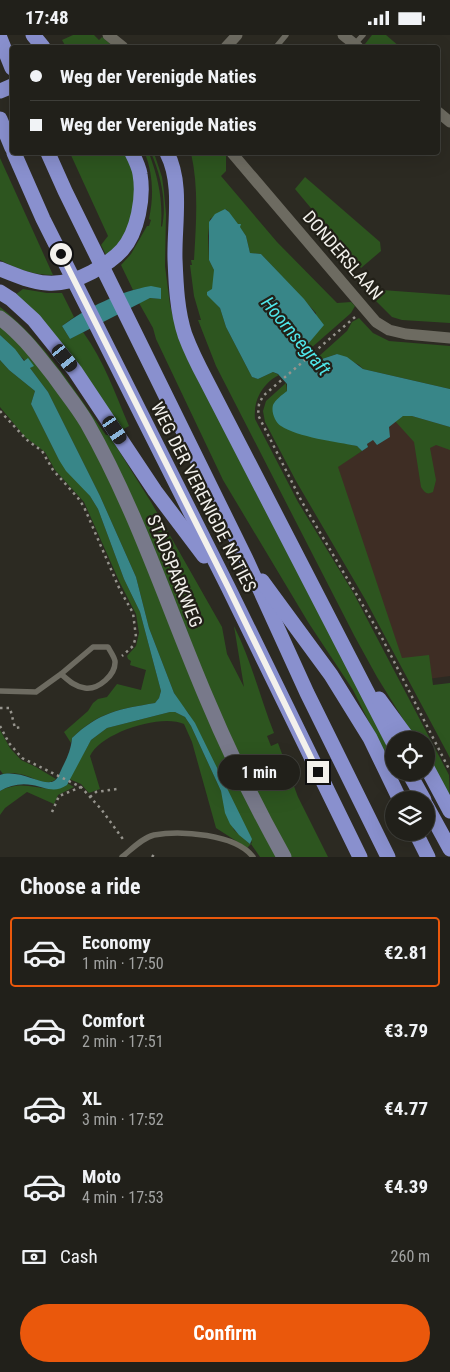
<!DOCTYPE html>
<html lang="en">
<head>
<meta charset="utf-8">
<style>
  :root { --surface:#21201a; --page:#292823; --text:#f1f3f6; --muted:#a2a3a2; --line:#3e3e39; --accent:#ea580c }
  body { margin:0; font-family:"Roboto Condensed",sans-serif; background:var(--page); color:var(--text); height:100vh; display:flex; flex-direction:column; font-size:19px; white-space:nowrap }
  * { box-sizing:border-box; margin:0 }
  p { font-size:16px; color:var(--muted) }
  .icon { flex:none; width:28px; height:28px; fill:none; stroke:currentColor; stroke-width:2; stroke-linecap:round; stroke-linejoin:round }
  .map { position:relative; height:822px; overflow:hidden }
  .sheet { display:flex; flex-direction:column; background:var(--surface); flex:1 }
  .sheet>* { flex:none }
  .top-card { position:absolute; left:10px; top:10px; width:430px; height:110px; border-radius:5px; box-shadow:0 5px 20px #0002,0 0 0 1px var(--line); display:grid; align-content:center; height:110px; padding:0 20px; background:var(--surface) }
  .buttons { position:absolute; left:385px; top:696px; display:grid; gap:10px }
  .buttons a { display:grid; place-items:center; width:50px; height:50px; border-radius:50%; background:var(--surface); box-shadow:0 5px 20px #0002,0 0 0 1px var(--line); font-size:25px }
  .end { position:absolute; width:22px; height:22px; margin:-11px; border:6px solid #f3f1ec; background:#111; box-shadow:0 0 0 2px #111 }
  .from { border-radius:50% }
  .bubble { position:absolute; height:35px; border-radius:18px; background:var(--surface); box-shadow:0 5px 20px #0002,0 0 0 1px var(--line); font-size:16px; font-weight:700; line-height:35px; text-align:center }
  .car { position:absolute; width:15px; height:30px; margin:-15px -8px; border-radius:6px; box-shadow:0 0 4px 1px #0007; background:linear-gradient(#222 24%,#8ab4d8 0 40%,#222 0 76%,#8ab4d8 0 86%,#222 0) }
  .top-card b { display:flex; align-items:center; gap:18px; height:48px; font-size:19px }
  .top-card b+b { border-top:1px solid var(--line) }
  .top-card i { width:12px; height:12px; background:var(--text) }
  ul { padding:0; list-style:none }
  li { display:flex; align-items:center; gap:15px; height:70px; margin:0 10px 8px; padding:0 10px; border:2px solid transparent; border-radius:5px }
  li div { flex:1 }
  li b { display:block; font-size:19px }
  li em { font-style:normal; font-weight:700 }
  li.active { border-color:var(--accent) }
  li>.icon { width:45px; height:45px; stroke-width:1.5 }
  h2 { padding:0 20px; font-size:22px; line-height:60px }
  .pay { display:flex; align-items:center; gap:12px; height:55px; padding:0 20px; font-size:19px }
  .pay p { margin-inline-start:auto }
  .cta { display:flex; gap:10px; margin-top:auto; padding:10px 20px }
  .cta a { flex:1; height:58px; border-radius:30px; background:var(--accent); color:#fff; font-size:20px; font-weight:700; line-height:58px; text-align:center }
  .status { display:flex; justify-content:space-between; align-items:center; height:35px; padding:0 25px; background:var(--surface); direction:ltr }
  .status svg { height:14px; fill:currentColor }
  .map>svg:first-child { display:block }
  .education { fill:#3e2d24 }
  .green { fill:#2d551f }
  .water { fill:#388688 }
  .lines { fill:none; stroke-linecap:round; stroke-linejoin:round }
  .path { stroke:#96948d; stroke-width:2.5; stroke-dasharray:2.5 4; stroke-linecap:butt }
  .service { stroke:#6d6b61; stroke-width:5.5 }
  .minor { stroke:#6d6b61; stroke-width:11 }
  .secondary { stroke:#78798a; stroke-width:15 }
  .trunk { stroke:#8990ce; stroke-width:15 }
  .route { stroke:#f3f1ec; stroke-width:6 }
  .labels { text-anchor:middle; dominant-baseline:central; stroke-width:4.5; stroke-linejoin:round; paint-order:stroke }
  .street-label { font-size:18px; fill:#f3f1ec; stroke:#222018 }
  .water-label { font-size:19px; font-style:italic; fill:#4fe7eb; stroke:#222018 }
</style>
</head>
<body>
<div class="status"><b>17:48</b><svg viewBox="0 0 49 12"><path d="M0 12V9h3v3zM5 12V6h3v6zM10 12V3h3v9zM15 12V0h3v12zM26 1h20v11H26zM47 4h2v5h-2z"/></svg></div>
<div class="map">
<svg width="450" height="822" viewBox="0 0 450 822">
  <rect width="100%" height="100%" fill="#2c2a22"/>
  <path class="education" d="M403,378L450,392V641L413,646L402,627L337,432L368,412L367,409Z"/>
  <g class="green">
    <path d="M73,0H94L99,5L102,2L114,12H66L62,5Z"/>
    <path d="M372,0H386L400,12H369L365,9Z"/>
    <path d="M70,118H128L137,152L129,195L107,222L101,210L108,201Z"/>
    <path d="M145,118H149C158,142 163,165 161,191L162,192C167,168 161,140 151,118H154L162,142L164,157L166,179L165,231L170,270L176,293L394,723V737L353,655L308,587L223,445L156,304L153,293L139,268L150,263L161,264V253H142L133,255L121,230L131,219L147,191H149L151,185L149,184C154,160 153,140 145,118Z"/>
    <path d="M191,118H223L226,121V136L221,141L277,207L337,268L351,267L355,271L351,278L310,314L308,309L314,301L316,278L261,219L250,218L246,201L227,175L225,174L210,184L208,201L209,225L214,235V247L210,262L220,273L226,292L252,342L258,344L273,337L279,340C263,348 253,365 255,384L298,467L354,559L449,740L450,766L426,721V705H416L377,642L355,602L216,331L198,285H201L194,261L190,230H192L191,225H194C196,189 199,153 191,118Z"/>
    <path d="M0,123L53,240C34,240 17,234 0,225Z"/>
    <path d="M305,142L380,207L381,216L361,233L295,154Z"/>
    <path d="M23,254L47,258H62L74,282L62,291L70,304L83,297C104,326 115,358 129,391L122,395L15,260Z"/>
    <path d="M382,255L450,260V288L402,285L392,282L376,266Z"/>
    <path d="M0,272C44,306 74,355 106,400H109L151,467L222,592L227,619L244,652L234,591C251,625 260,662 274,698L267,701L271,711L278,708L298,762L328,822H289L231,710L130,459L0,276Z"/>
    <path d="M359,283L373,298L389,306L450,311V354L363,334L359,330L337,319L322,324L317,323L347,296L352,287Z"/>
    <path d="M0,288L26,312L95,411L277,822H260L251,809L247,813L216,793L192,707L184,689C161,678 100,698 90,721L100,754L89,758L81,749L69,744L91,705L107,693L170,677H175L185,682L191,691L221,756L234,795L250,809L252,808L189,679L180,668L174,658L149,593L136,542L100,461L48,357L30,333L31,332L0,300Z"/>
    <path d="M0,325L9,335L35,356L31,369L59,425L90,461L98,474L124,544L140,577L161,656L159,663L155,668C120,674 98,677 72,703L71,708L64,697L88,676L93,668L98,664L107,662L117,649L141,655L146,635L130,630L131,626L128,624L127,621L136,611L139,598L136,579L120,548L84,467L55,435L45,417L25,402L0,372Z"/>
    <path d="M286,348L287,356L274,368L299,398L357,411L362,416L338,432L402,623L429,620L433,650L450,648V723L365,564L296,446L265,387L263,376L266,366Z"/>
    <path d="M403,381H412L450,392V415L436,410L430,413L436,445L433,457C427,460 425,458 421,452L414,407L395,386Z"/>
    <path d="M0,695L10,713L21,725L36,732L56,744C46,752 35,743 24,740C17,738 10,738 3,739L0,735Z"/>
    <path d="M67,748L74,752L58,760L54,769L27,757L5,773L0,780V756C28,741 45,763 67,748Z"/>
  </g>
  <g class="water">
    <path d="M225,174L229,177L238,189H241L240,192L246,201L250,218L261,219L304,264L324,290L308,309L309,313L317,323L322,324L337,319L347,322L363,334L450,354V392L412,381H403L389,392L390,402L377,410L373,405L367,409L368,412L362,416L357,411C337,407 297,402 281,391C275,387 271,377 273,370C275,365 282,360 287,356V349L278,339L273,337L258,344L252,342L226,292L220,273L207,260V257L212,254L214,235L209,225V187L215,179Z"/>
    <path d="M151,251L161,253V264L150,263L70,304L62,291C87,273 120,256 151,251Z"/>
    <path d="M0,300L15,314L24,326L28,323L34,331L30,333L48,357L100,461L136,542L149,593L174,658L195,688L252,804L250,809L239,800L230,789L225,778L221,756L191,691L185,682L175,677H170L107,693L91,705L67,750C54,759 45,752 32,750C21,748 10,750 0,756V740C19,733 44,752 54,746C58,744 60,737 62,733C67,723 71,715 72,703C99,677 120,674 155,668L159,663L161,656L140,577L124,544L98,474L90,461L66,436L59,425L31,369L35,356L9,335L0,325Z"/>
  </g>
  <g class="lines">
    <g class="path">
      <path d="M355,282L263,361L259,369L258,380L302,467L381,601L450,736"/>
      <path d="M0,376L27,405L42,416L53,435L78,463L84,472L120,555L133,578L136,602L133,611L122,621"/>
      <path d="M0,673H10L15,693L22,692"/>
      <path d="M0,691L9,708L22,723L81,752L101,774L125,807"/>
      <path d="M90,762L96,757L117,754"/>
      <path d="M52,777L59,761L81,752"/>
      <path d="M152,822L156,817"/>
    </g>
    <g class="service">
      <path d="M354,10L363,0"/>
      <path d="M276,12L286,0"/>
      <path d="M0,656L36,657L61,639L93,612H108C110,616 114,621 115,626C116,640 98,655 85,653C75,652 68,645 61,639"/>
      <path d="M122,822C132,814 142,803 154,800C180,795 236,799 253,822"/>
    </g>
    <g class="minor">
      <path d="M108,0L123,12"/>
      <path d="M343,0L358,12"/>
      <path d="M226,12L237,0"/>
      <path d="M438,77L450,87"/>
      <path d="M232,118L376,287L389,295L406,299L450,303"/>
    </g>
    <path class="secondary" d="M0,283C21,298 38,321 54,341C65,357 77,371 87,388C136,474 167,570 206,662C229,717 255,770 284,822"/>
    <g class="trunk">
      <path d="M33,0L43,12"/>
      <path d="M0,3L12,33"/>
      <path d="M0,56L12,51"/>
      <path d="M0,84L12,113"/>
      <path d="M14,118L43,184L228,552L360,822"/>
      <path d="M48,118L65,156L246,524L307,658L388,822"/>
      <path d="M167,118C183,149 174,190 175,224C176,249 177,276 185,300C191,316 198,330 206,345L394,709"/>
      <path d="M0,234C15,240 31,247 47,248C62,249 79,244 92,237C103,231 113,225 122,215C138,197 144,162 140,139C139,132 135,124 132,118"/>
      <path d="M0,257L11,264L34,285L75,336L155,456L204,521"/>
      <path d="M262,546L331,640L370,703L400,765"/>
      <path d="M379,664L409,705"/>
      <path d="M426,731L450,776"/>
      <path d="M409,738L424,765"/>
      <path d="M426,770L450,814"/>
      <path d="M416,798L428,822"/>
    </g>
  </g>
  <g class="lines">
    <path class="route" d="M61,219L228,552L318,737"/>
  </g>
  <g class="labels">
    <g class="street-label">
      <text transform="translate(343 220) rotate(49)">DONDERSLAAN</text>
      <text transform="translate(204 462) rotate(63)">WEG DER VERENIGDE NATIES</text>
      <text transform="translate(175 536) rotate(68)">STADSPARKWEG</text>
    </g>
    <g class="water-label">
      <text transform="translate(296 301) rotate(50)">Hoornsegraft</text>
    </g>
  </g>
</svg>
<div class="buttons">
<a><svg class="icon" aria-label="locate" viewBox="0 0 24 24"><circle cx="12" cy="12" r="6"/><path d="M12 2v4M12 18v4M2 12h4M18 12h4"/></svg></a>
<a><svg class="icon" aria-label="layers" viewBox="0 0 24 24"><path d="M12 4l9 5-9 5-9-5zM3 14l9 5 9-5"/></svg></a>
</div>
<i class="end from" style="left:61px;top:219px"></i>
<i class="end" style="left:318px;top:737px"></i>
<div class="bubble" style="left:218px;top:720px;width:82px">1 min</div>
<i class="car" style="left:65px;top:323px;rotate:141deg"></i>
<i class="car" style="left:115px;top:395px;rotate:146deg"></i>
<div class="top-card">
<b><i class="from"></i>Weg der Verenigde Naties</b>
<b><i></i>Weg der Verenigde Naties</b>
</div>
</div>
<section class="sheet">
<h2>Choose a ride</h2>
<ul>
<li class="active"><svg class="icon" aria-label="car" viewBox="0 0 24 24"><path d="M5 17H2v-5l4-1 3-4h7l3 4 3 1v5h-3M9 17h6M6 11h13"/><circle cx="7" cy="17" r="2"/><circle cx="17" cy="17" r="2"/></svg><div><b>Economy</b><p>1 min · 17:50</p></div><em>€2.81</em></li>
<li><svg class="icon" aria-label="car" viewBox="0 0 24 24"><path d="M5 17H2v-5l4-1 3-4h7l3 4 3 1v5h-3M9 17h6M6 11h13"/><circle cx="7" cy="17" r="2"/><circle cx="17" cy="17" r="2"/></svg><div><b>Comfort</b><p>2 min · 17:51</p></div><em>€3.79</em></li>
<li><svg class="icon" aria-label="car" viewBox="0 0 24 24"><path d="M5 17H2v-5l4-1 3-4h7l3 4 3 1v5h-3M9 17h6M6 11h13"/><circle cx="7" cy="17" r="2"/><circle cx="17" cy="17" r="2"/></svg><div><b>XL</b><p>3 min · 17:52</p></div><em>€4.77</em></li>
<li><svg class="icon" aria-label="car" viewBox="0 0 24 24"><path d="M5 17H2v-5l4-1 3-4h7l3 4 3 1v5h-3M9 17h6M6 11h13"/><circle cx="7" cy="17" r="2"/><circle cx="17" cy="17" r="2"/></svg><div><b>Moto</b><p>4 min · 17:53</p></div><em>€4.39</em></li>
</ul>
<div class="pay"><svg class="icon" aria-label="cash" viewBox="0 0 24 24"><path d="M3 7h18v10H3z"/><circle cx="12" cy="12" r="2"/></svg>Cash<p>260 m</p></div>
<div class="cta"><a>Confirm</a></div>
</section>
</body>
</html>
